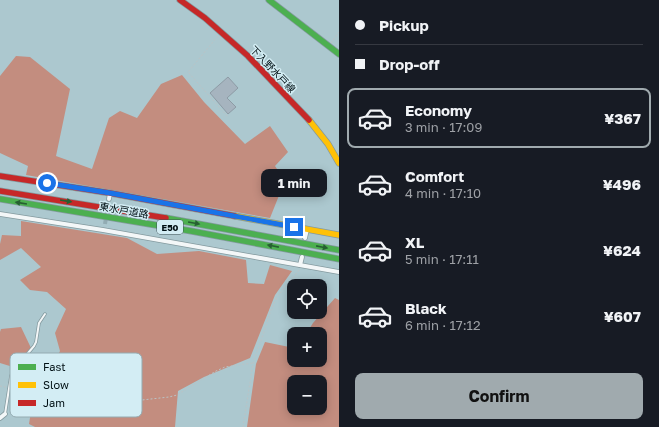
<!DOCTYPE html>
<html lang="en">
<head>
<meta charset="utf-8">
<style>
  :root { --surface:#171b24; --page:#20242c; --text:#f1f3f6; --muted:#9ea1a6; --line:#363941; --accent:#a0aaae }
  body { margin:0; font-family:"Golos Text","Noto Sans JP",sans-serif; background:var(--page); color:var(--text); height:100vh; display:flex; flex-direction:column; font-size:15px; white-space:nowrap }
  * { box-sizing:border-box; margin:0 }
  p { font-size:13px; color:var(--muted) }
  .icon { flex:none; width:22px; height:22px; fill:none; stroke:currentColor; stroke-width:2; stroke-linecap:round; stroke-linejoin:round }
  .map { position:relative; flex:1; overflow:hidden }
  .panel { display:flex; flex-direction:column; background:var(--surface); width:320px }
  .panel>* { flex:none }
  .guide { display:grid; align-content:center; height:88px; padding:0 16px; background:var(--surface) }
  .controls { position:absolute; left:287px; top:279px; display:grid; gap:8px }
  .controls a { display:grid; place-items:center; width:40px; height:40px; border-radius:8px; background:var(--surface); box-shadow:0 2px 10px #0003; font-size:20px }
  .end { position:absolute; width:18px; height:18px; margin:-9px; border:5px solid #1a73e8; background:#fff; box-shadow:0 0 0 2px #fff }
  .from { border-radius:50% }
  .bubble { position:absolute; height:28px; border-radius:8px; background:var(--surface); box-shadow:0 2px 10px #0003; font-size:13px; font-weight:700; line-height:28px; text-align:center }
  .guide b { display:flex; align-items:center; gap:14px; height:38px; font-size:15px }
  .guide b+b { border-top:1px solid var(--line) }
  .guide i { width:10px; height:10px; background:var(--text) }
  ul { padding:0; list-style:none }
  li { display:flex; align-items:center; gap:12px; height:60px; margin:0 8px 6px; padding:0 8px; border:2px solid transparent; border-radius:8px }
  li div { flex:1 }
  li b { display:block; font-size:15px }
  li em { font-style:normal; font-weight:700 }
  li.current { border-color:var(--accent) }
  li>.icon { width:36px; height:36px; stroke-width:1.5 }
  .action { display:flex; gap:8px; margin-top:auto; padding:8px 16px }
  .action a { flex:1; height:46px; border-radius:8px; background:var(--accent); color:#111; font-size:16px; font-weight:700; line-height:46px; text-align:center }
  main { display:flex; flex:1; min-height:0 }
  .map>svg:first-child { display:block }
  .forest { fill:#c38d7f; fill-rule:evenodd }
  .building { fill:#a6b4bf; stroke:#8d9ba5 }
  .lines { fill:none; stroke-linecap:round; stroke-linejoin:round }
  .street-tunnel { stroke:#92acb3; stroke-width:4; stroke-dasharray:4 2; stroke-linecap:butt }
  .lane-casing { stroke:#849a9f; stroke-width:3.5 }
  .street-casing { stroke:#849a9f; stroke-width:5.5 }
  .fast-casing { stroke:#849a9f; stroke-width:7 }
  .slow-casing { stroke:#849a9f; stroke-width:7 }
  .jam-casing { stroke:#849a9f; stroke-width:7 }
  .path { stroke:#bbc3c5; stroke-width:1; stroke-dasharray:2 2; stroke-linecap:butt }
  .lane { stroke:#f3f7f8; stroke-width:2 }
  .street { stroke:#f3f7f8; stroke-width:4 }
  .fast { stroke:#4caf50; stroke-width:5.5 }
  .slow { stroke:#ffc107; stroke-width:5.5 }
  .jam { stroke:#c62828; stroke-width:5.5 }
  .oneway { fill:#266032 }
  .route { stroke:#1a73e8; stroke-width:5 }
  .labels { text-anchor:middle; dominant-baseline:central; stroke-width:3; stroke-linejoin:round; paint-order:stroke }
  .shield { fill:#d3edf4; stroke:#3f5257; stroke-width:1 }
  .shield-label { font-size:9px; font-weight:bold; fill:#001014 }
  .street-label { font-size:10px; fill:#001014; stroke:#d3edf4 }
  .key { fill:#d3edf4; stroke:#94abb1; stroke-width:1 }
  .key-label { font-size:11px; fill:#001014 }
</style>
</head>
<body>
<main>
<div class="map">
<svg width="339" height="427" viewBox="0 0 339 427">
  <rect width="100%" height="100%" fill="#acc8cf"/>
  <g class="forest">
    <path d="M16,56L30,57L70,89L56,156L92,169L109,118L120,111L137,118L161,84L182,75L204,102L245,144L270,126L288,152L275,166L281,175L282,188L270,218L26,175L28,166L0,153V76Z"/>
    <path d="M21,221L127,238L157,254L199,251L246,260L248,283L264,284L270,265L292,271L275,295L250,358L204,377L178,391L175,427H35L29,424L33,399L11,393L12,383L41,389L60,351L55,333L66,309L47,292L30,290L20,280L41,267L21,248L0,260V244L2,235L21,236Z"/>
    <path d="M335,298L339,300V427H247L256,364L265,342L294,348V360H320V334H306L313,323ZM294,382H320V408H294Z"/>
    <path d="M21,327L31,348L13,367L0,363V332L1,329Z"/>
  </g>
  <path class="building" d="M228,77L238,88L227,98L236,107L228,114L210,93Z"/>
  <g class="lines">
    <path class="street-tunnel" d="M105,224L109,199"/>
    <g class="lane-casing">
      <path id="lane" d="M5,414L11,376L13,371L34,346L36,342L39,323L45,314"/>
    </g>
    <g class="street-casing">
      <g id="street">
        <path d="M109,199L110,193"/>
        <path d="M0,214L103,230L339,272"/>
        <path d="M305,238L307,229"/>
        <path d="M300,265L302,257"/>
        <path d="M0,418L5,414"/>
      </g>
    </g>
    <g class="fast-casing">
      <g id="fast">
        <path d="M269,0L339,54"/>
        <path d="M0,199L191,231L339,259"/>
        <path d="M166,218L339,250"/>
      </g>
    </g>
    <g class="slow-casing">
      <g id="slow">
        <path d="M309,120L328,144L339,163"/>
        <path d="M235,216L339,235"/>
      </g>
    </g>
    <g class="jam-casing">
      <g id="jam">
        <path d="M180,0L205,18L248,56L309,120"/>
        <path d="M0,176L110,193L235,216"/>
        <path d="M0,191L166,218"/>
      </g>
    </g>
    <g class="path">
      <path d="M218,36L188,72L228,117"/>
      <path d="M331,43L339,32"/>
      <path d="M0,386L6,387"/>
      <path d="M12,397L59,407H73L120,401L142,400L169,397L177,395L216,371L225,367L253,363"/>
      <path d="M243,427L253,363L265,329L271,310L277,297L300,269"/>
    </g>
    <use href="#lane" class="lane"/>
    <use href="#street" class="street"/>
    <use href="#fast" class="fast"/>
    <use href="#slow" class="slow"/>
    <use href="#jam" class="jam"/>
  </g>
  <defs><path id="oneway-solid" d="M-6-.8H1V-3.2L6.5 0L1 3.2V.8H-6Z"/></defs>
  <g class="oneway">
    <use href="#oneway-solid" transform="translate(66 201) rotate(9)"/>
    <use href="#oneway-solid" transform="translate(21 203) rotate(-171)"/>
    <use href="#oneway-solid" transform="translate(194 223) rotate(10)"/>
    <use href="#oneway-solid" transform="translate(273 246) rotate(-169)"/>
    <use href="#oneway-solid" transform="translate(322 247) rotate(11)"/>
  </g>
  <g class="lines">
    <path class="route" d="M47,183L110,193L294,227"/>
  </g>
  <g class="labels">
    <rect class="shield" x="157" y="220" width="26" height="14" rx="3"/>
    <g class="shield-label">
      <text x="170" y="227">E50</text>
    </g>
    <g class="street-label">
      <text transform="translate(273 69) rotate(46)">下入野水戸線</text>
      <text transform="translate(124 210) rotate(10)">東水戸道路</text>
    </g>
  </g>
  <rect x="10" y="353" width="132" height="64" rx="6" class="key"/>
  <rect x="18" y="364" width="18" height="6" fill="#4caf50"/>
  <rect x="18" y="382" width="18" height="6" fill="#ffc107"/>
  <rect x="18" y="400" width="18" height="6" fill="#c62828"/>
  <g class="key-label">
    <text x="43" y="371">Fast</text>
    <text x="43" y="389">Slow</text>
    <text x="43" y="407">Jam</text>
  </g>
</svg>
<div class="controls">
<a><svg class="icon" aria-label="locate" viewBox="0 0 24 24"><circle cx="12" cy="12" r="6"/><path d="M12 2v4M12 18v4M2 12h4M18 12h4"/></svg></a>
<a>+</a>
<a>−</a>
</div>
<i class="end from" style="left:47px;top:183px"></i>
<i class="end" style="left:294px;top:227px"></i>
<div class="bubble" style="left:261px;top:169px;width:66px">1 min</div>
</div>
<section class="panel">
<div class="guide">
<b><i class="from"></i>Pickup</b>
<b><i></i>Drop-off</b>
</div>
<ul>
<li class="current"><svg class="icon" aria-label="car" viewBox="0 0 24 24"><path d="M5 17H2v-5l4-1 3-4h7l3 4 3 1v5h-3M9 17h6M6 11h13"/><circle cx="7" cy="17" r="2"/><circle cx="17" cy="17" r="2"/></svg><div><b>Economy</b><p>3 min · 17:09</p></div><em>¥367</em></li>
<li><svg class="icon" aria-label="car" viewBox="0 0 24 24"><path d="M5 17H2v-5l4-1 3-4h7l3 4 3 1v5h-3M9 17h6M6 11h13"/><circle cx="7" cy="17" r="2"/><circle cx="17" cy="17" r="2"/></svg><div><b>Comfort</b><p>4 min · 17:10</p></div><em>¥496</em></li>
<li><svg class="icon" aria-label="car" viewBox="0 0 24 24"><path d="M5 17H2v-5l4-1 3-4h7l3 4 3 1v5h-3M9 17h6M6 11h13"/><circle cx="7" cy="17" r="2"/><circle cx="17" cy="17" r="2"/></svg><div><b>XL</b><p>5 min · 17:11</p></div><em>¥624</em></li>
<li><svg class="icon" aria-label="car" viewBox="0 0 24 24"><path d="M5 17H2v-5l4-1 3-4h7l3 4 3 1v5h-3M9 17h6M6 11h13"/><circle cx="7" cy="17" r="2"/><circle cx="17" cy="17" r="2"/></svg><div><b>Black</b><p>6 min · 17:12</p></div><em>¥607</em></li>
</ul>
<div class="action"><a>Confirm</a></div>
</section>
</main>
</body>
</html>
